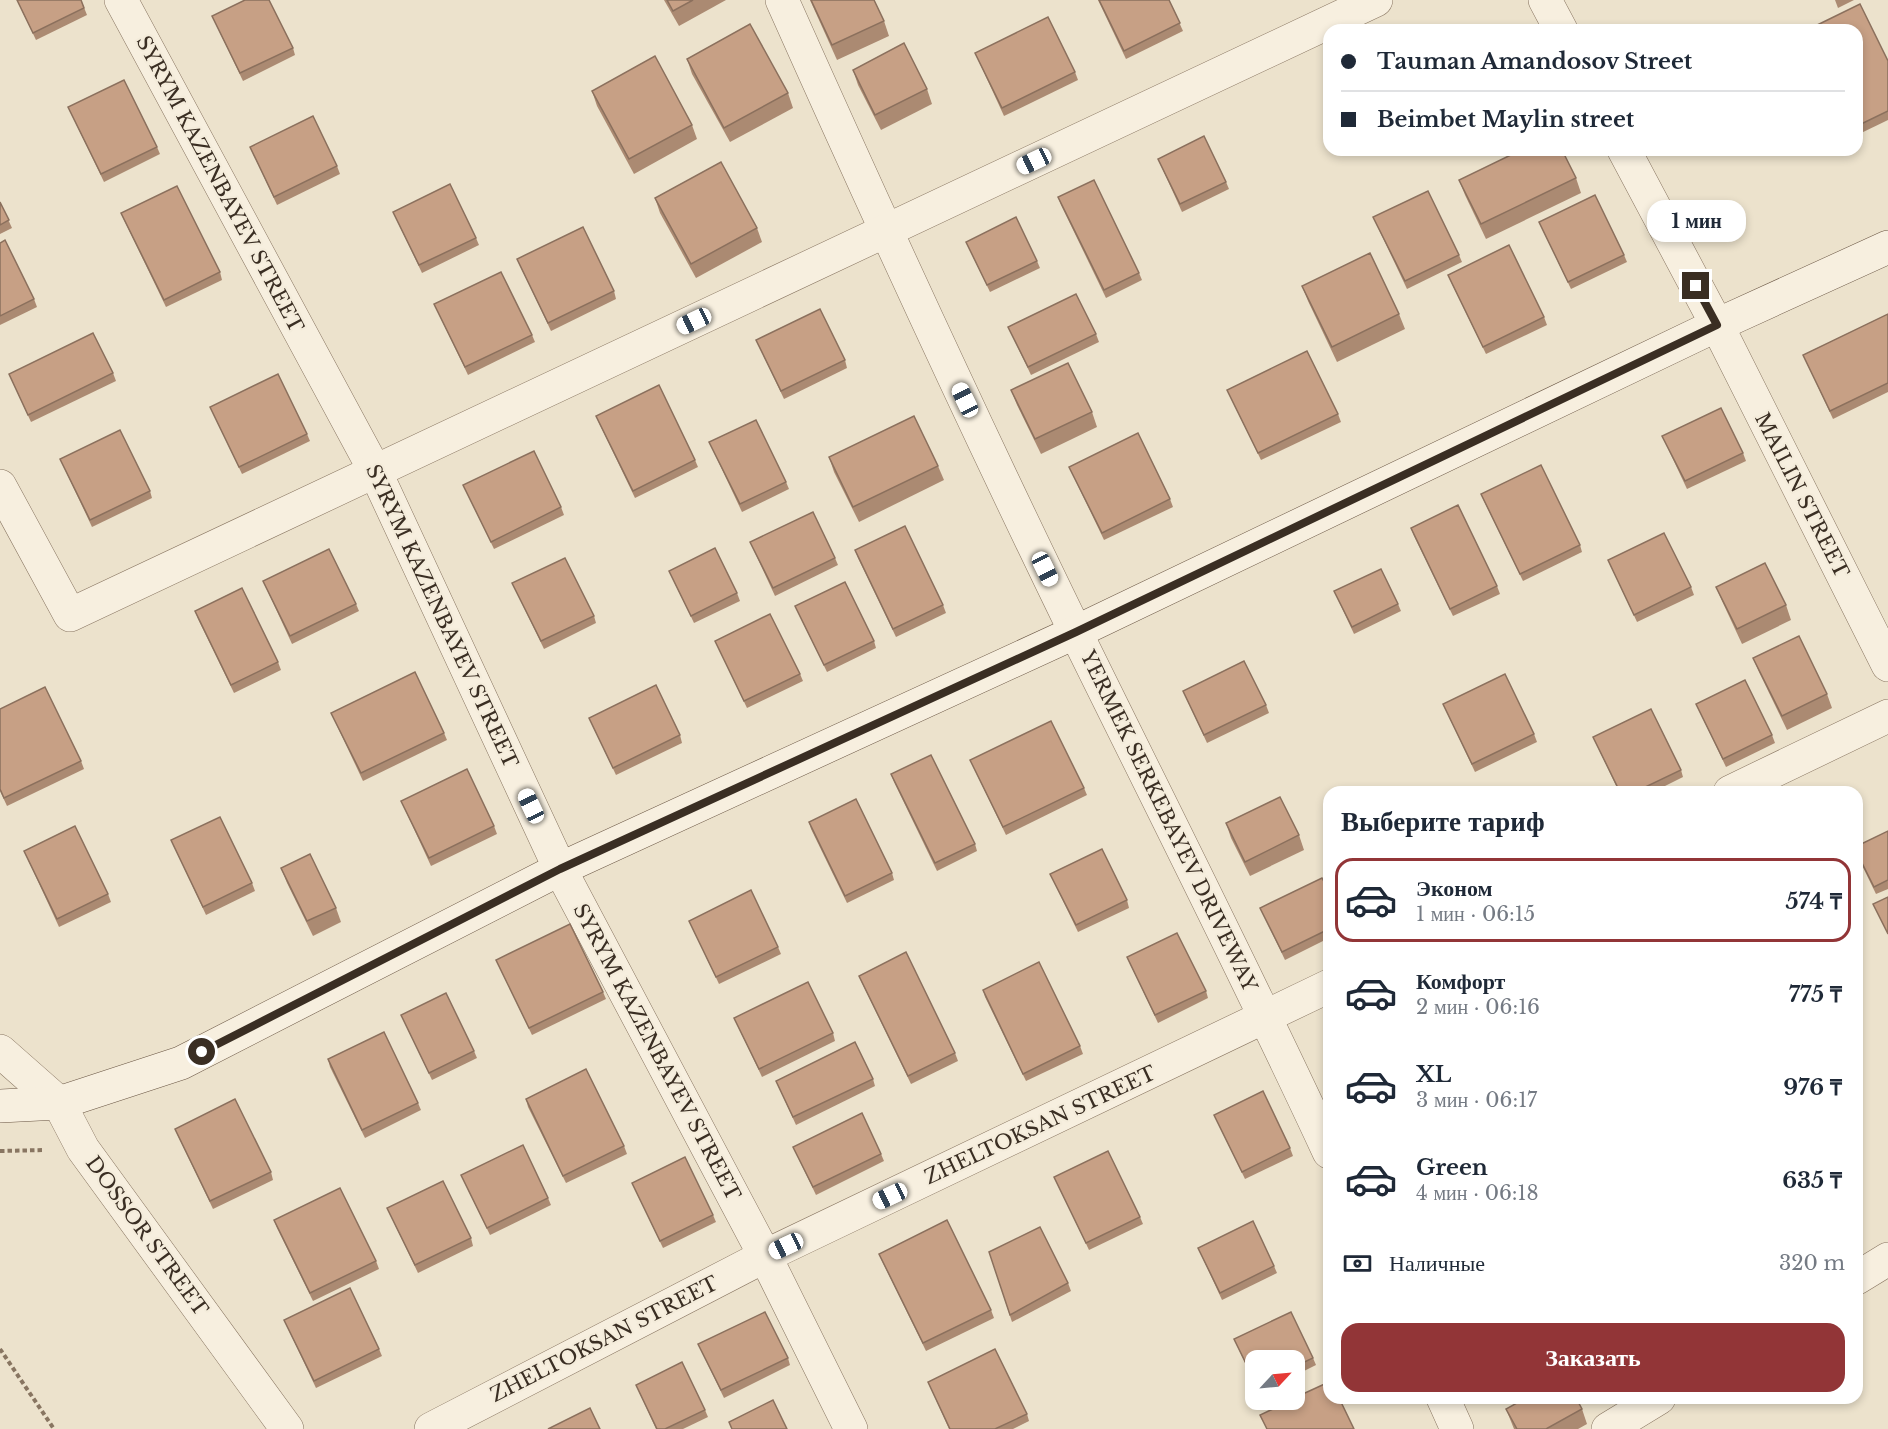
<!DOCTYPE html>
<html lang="ru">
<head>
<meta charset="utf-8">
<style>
  :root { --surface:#fff; --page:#f2f2f3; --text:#1f2937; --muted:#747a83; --line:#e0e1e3; --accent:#923537 }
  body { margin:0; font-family:"Libre Baskerville",serif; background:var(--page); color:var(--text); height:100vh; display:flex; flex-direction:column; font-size:22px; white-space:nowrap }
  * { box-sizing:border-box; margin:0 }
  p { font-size:20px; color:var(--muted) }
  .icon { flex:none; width:33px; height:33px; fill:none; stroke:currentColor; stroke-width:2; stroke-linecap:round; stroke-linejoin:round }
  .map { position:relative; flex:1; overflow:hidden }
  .drawer { position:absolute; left:1323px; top:786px; width:540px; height:618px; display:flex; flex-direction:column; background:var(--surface); border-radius:18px; box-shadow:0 3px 9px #0003 }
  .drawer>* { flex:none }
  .banner { position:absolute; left:1323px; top:24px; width:540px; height:132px; border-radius:18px; box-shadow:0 3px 9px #0003; display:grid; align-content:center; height:132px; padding:0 18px; background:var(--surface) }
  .needle { width:39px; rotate:64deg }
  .buttons { position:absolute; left:1245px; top:1350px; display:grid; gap:12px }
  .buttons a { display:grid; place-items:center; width:60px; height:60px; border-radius:12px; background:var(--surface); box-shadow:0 3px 9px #0003; font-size:30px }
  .end { position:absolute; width:27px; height:27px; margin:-14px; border:8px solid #3a2e23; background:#fff; box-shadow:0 0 0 3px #fff }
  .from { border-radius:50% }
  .bubble { position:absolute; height:42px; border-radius:18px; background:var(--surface); box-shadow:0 3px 9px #0003; font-size:20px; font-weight:700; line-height:42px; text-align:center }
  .car { position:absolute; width:18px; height:36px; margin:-18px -9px; border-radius:8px; box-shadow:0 0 4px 2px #0007; background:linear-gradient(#fff 24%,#345 0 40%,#fff 0 76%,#345 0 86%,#fff 0) }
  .banner b { display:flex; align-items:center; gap:21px; height:57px; font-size:22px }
  .banner b+b { border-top:2px solid var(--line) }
  .banner i { width:15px; height:15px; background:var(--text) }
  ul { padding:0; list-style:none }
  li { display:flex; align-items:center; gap:18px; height:84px; margin:0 12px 9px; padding:0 6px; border:3px solid transparent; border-radius:18px }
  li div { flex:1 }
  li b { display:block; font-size:22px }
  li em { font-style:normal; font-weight:700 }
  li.on { border-color:var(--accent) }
  li>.icon { width:54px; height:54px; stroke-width:1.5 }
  h2 { padding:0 18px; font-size:27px; line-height:72px }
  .pay { display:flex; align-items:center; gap:15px; height:66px; padding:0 18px; font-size:22px }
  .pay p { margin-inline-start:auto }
  .action { display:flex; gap:12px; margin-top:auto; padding:12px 18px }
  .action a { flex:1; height:69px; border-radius:18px; background:var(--accent); color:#fff; font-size:24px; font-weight:700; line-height:69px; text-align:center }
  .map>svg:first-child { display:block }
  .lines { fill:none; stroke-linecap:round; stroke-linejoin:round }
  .minor-casing { stroke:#887561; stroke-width:34 }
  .secondary-casing { stroke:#6a5644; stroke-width:34 }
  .path { stroke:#887561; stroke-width:4; stroke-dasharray:4.5 3; stroke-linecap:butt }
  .minor { stroke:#f7efdf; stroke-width:33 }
  .secondary { stroke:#f7efdf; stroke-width:33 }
  .wall { fill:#ab8a72 }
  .building { fill:#c7a085; stroke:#8b705d; stroke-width:1.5 }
  .route { stroke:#3a2e23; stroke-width:8 }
  .labels { text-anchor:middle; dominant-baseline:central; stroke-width:4.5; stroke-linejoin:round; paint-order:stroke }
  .street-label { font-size:20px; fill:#3a2e23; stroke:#f4ecdb }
</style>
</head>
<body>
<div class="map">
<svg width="1888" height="1429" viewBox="0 0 1888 1429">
  <rect width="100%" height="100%" fill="#ece2cc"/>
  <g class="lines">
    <g class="minor-casing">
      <g id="minor">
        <path d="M121,0L375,471L560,869L765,1256L851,1429"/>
        <path d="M782,0C877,213 974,424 1076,633C1161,806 1248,977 1329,1152"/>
        <path d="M1545,0L1561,30"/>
        <path d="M1624,150L1717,325L1888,665"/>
        <path d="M0,486L70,615L1376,0"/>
        <path d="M1730,792L1888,716"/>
        <path d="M0,1051L59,1103L83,1149L287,1429"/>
        <path d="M1857,1278L1888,1259"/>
        <path d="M1443,1398L1457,1429"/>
        <path d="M431,1429L765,1256L1329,986"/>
        <path d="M1608,1429L1659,1398"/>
      </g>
    </g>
    <g class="secondary-casing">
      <path id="secondary" d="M0,1106L59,1103L181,1063L560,869L1076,632L1717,325L1888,247"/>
    </g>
    <g class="path">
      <path d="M0,1151L44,1150"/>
      <path d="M0,1349L54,1429"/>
    </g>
    <use href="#minor" class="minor"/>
    <use href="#secondary" class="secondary"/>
  </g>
  <g class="wall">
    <path d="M17,0H81L87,15L36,40Z"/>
    <path d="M664,0H726L679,26Z"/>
    <path d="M810,0H874L884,21L889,36L837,60Z"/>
    <path d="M1098,0H1169L1183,31L1126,59Z"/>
    <path d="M1835,0H1854L1838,8Z"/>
    <path d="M212,16L293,48L295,55L243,81Z"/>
    <path d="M1857,30L1888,61V120L1857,135Z"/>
    <path d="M975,53L1075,72L1078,80L1004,116Z"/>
    <path d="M687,59L788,93L793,108L730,142L692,74Z"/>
    <path d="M853,70L927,89L932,104L881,130L858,85Z"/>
    <path d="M592,91L692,125L697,139L634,174L597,106Z"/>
    <path d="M68,107L157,147L160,154L104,182Z"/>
    <path d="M250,147L337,166L340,174L277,205Z"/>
    <path d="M1158,159L1226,182L1229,189L1182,212Z"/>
    <path d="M1576,178L1581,193L1486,239L1465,195L1459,180Z"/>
    <path d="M1058,197L1139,273L1142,280L1106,298L1061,205Z"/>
    <path d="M655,198L757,228L762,242L696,278L660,213Z"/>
    <path d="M0,202L12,228L0,234Z"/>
    <path d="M393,212L476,238L479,245L422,273Z"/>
    <path d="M121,213L220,272L222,280L166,307L124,220Z"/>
    <path d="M1373,217L1459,255L1462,262L1407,289Z"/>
    <path d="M1539,222L1624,255L1627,262L1571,289Z"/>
    <path d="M966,242L1037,261L1040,268L990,292Z"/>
    <path d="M0,243L34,299L37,307L0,325Z"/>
    <path d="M517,259L614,291L616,299L551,331Z"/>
    <path d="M1448,275L1544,317L1547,325L1486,354L1451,282Z"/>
    <path d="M1302,286L1399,314L1405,329L1337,362L1308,301Z"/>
    <path d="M434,304L532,335L535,342L468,375Z"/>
    <path d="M1888,314V392L1833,419L1803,355Z"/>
    <path d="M1008,327L1096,334L1099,342L1031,375Z"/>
    <path d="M756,340L845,360L847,368L784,399Z"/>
    <path d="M113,373L116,381L31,422L9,374Z"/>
    <path d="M1011,390L1092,412L1097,427L1041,454L1017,405Z"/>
    <path d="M1227,390L1338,414L1341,422L1261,460Z"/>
    <path d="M210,407L307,434L310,441L242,474Z"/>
    <path d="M596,416L695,460L698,467L635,498L599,423Z"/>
    <path d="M1662,436L1743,453L1746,461L1687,489Z"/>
    <path d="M709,442L786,482L789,489L742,512Z"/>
    <path d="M829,457L938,466L944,480L859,522L834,472Z"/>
    <path d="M60,459L150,491L152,498L92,527Z"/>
    <path d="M1069,467L1170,499L1173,507L1104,540Z"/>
    <path d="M463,485L561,507L564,515L494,549Z"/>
    <path d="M1481,494L1580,545L1582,552L1523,581L1484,501Z"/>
    <path d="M1411,528L1497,586L1500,594L1453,616L1414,536Z"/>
    <path d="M750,542L835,558L838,565L775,596Z"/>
    <path d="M855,550L943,605L946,613L896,637L858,558Z"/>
    <path d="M1608,560L1691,587L1694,595L1637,622Z"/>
    <path d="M669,571L737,593L740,601L694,623Z"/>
    <path d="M263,581L356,604L359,611L292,644Z"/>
    <path d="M512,583L594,616L596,623L544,649Z"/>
    <path d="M1716,587L1786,605L1791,620L1742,644L1722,601Z"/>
    <path d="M1334,591L1398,604L1401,611L1354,634Z"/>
    <path d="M795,606L874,641L876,648L827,672Z"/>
    <path d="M195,611L278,662L281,670L234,693L198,619Z"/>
    <path d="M715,641L800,674L803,681L747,708Z"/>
    <path d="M1753,658L1827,694L1832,708L1787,730L1759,672Z"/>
    <path d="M1183,691L1266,705L1269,713L1207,743Z"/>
    <path d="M1443,704L1534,734L1537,742L1475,772Z"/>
    <path d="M1696,704L1772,735L1775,743L1726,767Z"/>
    <path d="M0,709L81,761L84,769L7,806L0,791Z"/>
    <path d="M331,713L444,733L447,740L363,781Z"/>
    <path d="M589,718L680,735L682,743L616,775Z"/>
    <path d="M1593,737L1681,770L1683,777L1653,792H1619Z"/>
    <path d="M970,760L1084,788L1087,795L1006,835Z"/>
    <path d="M891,774L975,844L977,851L937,871L894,782Z"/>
    <path d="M401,801L494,826L497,834L431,866Z"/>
    <path d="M809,822L892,873L894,880L847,903L811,829Z"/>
    <path d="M1226,823L1299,835L1304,850L1250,876L1231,838Z"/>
    <path d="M1888,831V889L1876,894L1857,855V846Z"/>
    <path d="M171,840L252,883L255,891L206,915Z"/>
    <path d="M24,851L108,894L111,902L59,927Z"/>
    <path d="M281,868L336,908L341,922L313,936L287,883Z"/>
    <path d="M1050,874L1127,900L1129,908L1078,932Z"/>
    <path d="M1329,891V938L1285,960L1260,908Z"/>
    <path d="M689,921L778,947L781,954L719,984Z"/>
    <path d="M1127,957L1206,991L1208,998L1158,1023Z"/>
    <path d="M496,960L603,992L606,999L532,1035Z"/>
    <path d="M859,976L955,1053L958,1061L911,1084L862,983Z"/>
    <path d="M983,990L1080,1046L1083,1054L1026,1081L985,997Z"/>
    <path d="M401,1015L474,1051L477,1058L432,1080Z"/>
    <path d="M734,1018L833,1033L835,1041L762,1077Z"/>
    <path d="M328,1059L418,1103L421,1110L365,1138L330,1067Z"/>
    <path d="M873,1079L875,1086L796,1125L776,1081Z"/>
    <path d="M526,1099L624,1146L627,1154L566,1183L528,1107Z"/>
    <path d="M1214,1115L1290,1148L1293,1156L1245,1179Z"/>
    <path d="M175,1129L271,1172L273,1180L213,1209L178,1136Z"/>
    <path d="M793,1147L881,1154L884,1161L816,1195Z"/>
    <path d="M461,1175L548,1198L551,1205L490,1235Z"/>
    <path d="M1054,1177L1140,1217L1143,1224L1089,1250Z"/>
    <path d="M632,1183L713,1215L716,1222L663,1248Z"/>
    <path d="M387,1208L471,1238L473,1246L418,1273Z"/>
    <path d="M274,1220L376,1261L379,1269L313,1301L277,1228Z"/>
    <path d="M1198,1248L1274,1266L1277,1273L1222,1300Z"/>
    <path d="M989,1252L1068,1283L1071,1291L1012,1322Z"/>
    <path d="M879,1254L991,1310L994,1318L926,1351L882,1261Z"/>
    <path d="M284,1320L379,1349L382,1356L316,1388Z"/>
    <path d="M1234,1339L1313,1358L1316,1365L1294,1376V1360H1256V1386Z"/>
    <path d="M698,1344L788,1358L790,1365L724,1398Z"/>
    <path d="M928,1382L1027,1414L1029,1421L1013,1429H949Z"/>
    <path d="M636,1385L705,1410L708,1417L683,1429H656Z"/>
    <path d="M1506,1409H1582L1587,1424L1578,1429H1514Z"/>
  </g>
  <g class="building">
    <path d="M17,0H81L84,8L33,33Z"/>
    <path d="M245,0H269L293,48L240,73L212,16Z"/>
    <path d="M667,0H693L673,11Z"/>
    <path d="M811,0H874L884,21L832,45Z"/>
    <path d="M1099,0H1169L1180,23L1124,51Z"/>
    <path d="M1860,4L1888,61V111L1857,126V30H1807Z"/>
    <path d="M1048,17L1075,72L1002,108L975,53Z"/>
    <path d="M750,24L788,93L724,128L687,59Z"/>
    <path d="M904,43L927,89L875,115L853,70Z"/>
    <path d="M655,56L692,125L629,159L592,91Z"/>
    <path d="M124,80L157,147L101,174L68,107Z"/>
    <path d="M313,116L337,166L274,197L250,147Z"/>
    <path d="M1204,136L1226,182L1180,204L1158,159Z"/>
    <path d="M1521,150H1562L1576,178L1481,224L1459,180Z"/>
    <path d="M721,162L757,228L691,264L655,198Z"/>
    <path d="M1094,180L1139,273L1104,290L1058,197Z"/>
    <path d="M450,184L476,238L419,265L393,212Z"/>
    <path d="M177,186L220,272L164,300L121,213Z"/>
    <path d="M1428,191L1459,255L1405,281L1373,217Z"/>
    <path d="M1595,195L1624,255L1568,282L1539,222Z"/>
    <path d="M0,202L9,220L0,225Z"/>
    <path d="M1016,217L1037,261L987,285L966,242Z"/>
    <path d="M583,227L614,291L548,323L517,259Z"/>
    <path d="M5,240L34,299L0,316V243Z"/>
    <path d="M1509,245L1544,317L1483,347L1448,275Z"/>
    <path d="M1370,253L1399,314L1332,347L1302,286Z"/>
    <path d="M501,272L532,335L465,367L434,304Z"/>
    <path d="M1076,294L1096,334L1028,367L1008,327Z"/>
    <path d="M820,309L845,360L781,391L756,340Z"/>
    <path d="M1888,314V383L1830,411L1803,355Z"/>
    <path d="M93,333L113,373L28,415L9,374Z"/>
    <path d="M1307,351L1338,414L1258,453L1227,390Z"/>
    <path d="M1068,363L1092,412L1035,439L1011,390Z"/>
    <path d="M278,374L307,434L239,467L210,407Z"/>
    <path d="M659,385L695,460L633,491L596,416Z"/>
    <path d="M1721,408L1743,453L1685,481L1662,436Z"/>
    <path d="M914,416L938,466L853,507L829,457Z"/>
    <path d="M756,420L786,482L740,504L709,442Z"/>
    <path d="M120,430L150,491L90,520L60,459Z"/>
    <path d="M1138,433L1170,499L1102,533L1069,467Z"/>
    <path d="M534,451L561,507L491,542L463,485Z"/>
    <path d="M1541,465L1580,545L1520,574L1481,494Z"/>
    <path d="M1458,505L1497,586L1450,609L1411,528Z"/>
    <path d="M813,512L835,558L773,588L750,542Z"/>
    <path d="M905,526L943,605L893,629L855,550Z"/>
    <path d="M1664,533L1691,587L1634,615L1608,560Z"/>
    <path d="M715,548L737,593L691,616L669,571Z"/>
    <path d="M329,549L356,604L290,636L263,581Z"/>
    <path d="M565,558L594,616L541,641L512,583Z"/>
    <path d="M1765,563L1786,605L1737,629L1716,587Z"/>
    <path d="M1381,569L1398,604L1352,627L1334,591Z"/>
    <path d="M845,582L874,641L824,665L795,606Z"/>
    <path d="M242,588L278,662L231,685L195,611Z"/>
    <path d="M770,614L800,674L744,701L715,641Z"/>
    <path d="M1799,636L1827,694L1782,716L1753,658Z"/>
    <path d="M1244,661L1266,705L1204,735L1183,691Z"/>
    <path d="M415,672L444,733L361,773L331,713Z"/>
    <path d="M1505,674L1534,734L1472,764L1443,704Z"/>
    <path d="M1745,680L1772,735L1723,759L1696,704Z"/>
    <path d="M656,685L680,735L613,768L589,718Z"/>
    <path d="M45,687L81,761L4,798L0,789V709Z"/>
    <path d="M1651,709L1681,770L1635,792H1620L1593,737Z"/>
    <path d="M1051,721L1084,788L1003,827L970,760Z"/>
    <path d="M931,755L975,844L935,863L891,774Z"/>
    <path d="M467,769L494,826L429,858L401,801Z"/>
    <path d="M1280,797L1299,835L1245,862L1226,823Z"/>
    <path d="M856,799L892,873L845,896L809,822Z"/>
    <path d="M220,817L252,883L203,907L171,840Z"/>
    <path d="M75,826L108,894L57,919L24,851Z"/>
    <path d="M1888,831V880L1874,887L1857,853V846Z"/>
    <path d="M1102,849L1127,900L1076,925L1050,874Z"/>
    <path d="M310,854L336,908L307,921L281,868Z"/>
    <path d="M1322,878L1329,891V929L1282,952L1260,908Z"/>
    <path d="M751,890L778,947L716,977L689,921Z"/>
    <path d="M1888,897V934L1873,904Z"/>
    <path d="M570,924L603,992L529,1028L496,960Z"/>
    <path d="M1177,933L1206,991L1155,1015L1127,957Z"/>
    <path d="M906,952L955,1053L908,1076L859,976Z"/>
    <path d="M1039,962L1080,1046L1023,1074L983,990Z"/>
    <path d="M808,982L833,1033L759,1069L734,1018Z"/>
    <path d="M446,993L474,1051L429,1073L401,1015Z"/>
    <path d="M384,1032L418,1103L362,1130L328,1059Z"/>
    <path d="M855,1042L873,1079L793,1117L776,1081Z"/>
    <path d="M586,1069L624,1146L563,1176L526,1099Z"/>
    <path d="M1263,1091L1290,1148L1242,1172L1214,1115Z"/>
    <path d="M235,1099L271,1172L210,1201L175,1129Z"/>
    <path d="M862,1113L881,1154L813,1187L793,1147Z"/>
    <path d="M523,1145L548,1198L487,1228L461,1175Z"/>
    <path d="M1108,1151L1140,1217L1086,1243L1054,1177Z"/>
    <path d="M685,1157L713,1215L660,1241L632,1183Z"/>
    <path d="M443,1181L471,1238L415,1265L387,1208Z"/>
    <path d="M340,1188L376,1261L310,1293L274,1220Z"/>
    <path d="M947,1220L991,1310L923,1343L879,1254Z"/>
    <path d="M1253,1221L1274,1266L1220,1293L1198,1248Z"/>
    <path d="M1040,1227L1068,1283L1010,1315L989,1252Z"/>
    <path d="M350,1288L379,1349L314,1381L284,1320Z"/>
    <path d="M765,1312L788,1358L721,1390L698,1344Z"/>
    <path d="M1291,1312L1313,1358L1294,1367V1360H1256V1384L1234,1339Z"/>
    <path d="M995,1349L1027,1414L995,1429H950L928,1382Z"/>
    <path d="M682,1362L705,1410L665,1429H657L636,1385Z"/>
    <path d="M1329,1382V1398H1339L1354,1429H1267L1260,1415L1292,1400H1294V1398Z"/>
    <path d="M1526,1398H1576L1582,1409L1546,1429H1517L1506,1409Z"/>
    <path d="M773,1400L787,1429H732L729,1422Z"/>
    <path d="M590,1408L600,1429H548Z"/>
  </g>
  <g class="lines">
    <path class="route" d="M202,1052L560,869L1076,632L1717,325L1696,286"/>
  </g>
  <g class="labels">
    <g class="street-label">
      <text transform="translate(220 184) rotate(62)">SYRYM KAZENBAYEV STREET</text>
      <text transform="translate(1802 495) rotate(63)">MAILIN STREET</text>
      <text transform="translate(442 616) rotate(65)">SYRYM KAZENBAYEV STREET</text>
      <text transform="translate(1169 821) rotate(64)">YERMEK SERKEBAYEV DRIVEWAY</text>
      <text transform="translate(657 1052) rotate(62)">SYRYM KAZENBAYEV STREET</text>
      <text transform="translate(1040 1125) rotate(-25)">ZHELTOKSAN STREET</text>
      <text transform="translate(147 1236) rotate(54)">DOSSOR STREET</text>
      <text transform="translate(604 1339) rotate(-27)">ZHELTOKSAN STREET</text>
    </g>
  </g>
</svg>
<div class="buttons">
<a><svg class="needle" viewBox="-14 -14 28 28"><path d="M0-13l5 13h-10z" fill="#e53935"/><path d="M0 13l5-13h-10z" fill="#747a83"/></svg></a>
</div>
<i class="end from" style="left:202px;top:1052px"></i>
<i class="end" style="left:1696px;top:286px"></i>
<div class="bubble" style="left:1647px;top:200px;width:99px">1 мин</div>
<i class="car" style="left:1034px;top:161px;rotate:245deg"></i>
<i class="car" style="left:694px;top:321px;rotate:245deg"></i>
<i class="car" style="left:965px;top:400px;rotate:334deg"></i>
<i class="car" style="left:1045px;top:569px;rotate:154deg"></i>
<i class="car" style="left:531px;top:806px;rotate:335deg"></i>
<i class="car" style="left:890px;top:1196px;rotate:245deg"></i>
<i class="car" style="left:786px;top:1246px;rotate:245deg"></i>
<div class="banner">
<b><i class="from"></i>Tauman Amandosov Street</b>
<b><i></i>Beimbet Maylin street</b>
</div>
<section class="drawer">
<h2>Выберите тариф</h2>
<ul>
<li class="on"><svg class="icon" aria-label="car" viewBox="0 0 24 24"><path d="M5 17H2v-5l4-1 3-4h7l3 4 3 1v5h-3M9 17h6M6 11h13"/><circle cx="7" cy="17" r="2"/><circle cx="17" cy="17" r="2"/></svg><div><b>Эконом</b><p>1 мин · 06:15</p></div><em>574 ₸</em></li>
<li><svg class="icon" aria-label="car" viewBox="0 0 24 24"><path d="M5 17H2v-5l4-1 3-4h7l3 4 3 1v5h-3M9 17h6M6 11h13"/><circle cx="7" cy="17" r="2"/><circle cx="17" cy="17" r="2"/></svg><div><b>Комфорт</b><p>2 мин · 06:16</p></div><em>775 ₸</em></li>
<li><svg class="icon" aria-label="car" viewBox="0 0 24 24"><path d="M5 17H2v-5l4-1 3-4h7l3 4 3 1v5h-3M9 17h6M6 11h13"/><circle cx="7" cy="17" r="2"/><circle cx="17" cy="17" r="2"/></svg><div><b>XL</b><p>3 мин · 06:17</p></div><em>976 ₸</em></li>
<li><svg class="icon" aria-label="car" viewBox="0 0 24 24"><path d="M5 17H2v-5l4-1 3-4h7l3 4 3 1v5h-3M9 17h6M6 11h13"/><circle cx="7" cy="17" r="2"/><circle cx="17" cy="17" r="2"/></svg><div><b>Green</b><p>4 мин · 06:18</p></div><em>635 ₸</em></li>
</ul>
<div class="pay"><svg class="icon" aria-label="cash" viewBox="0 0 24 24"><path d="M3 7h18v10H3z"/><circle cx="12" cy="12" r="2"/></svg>Наличные<p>320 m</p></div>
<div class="action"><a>Заказать</a></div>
</section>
</div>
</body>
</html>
